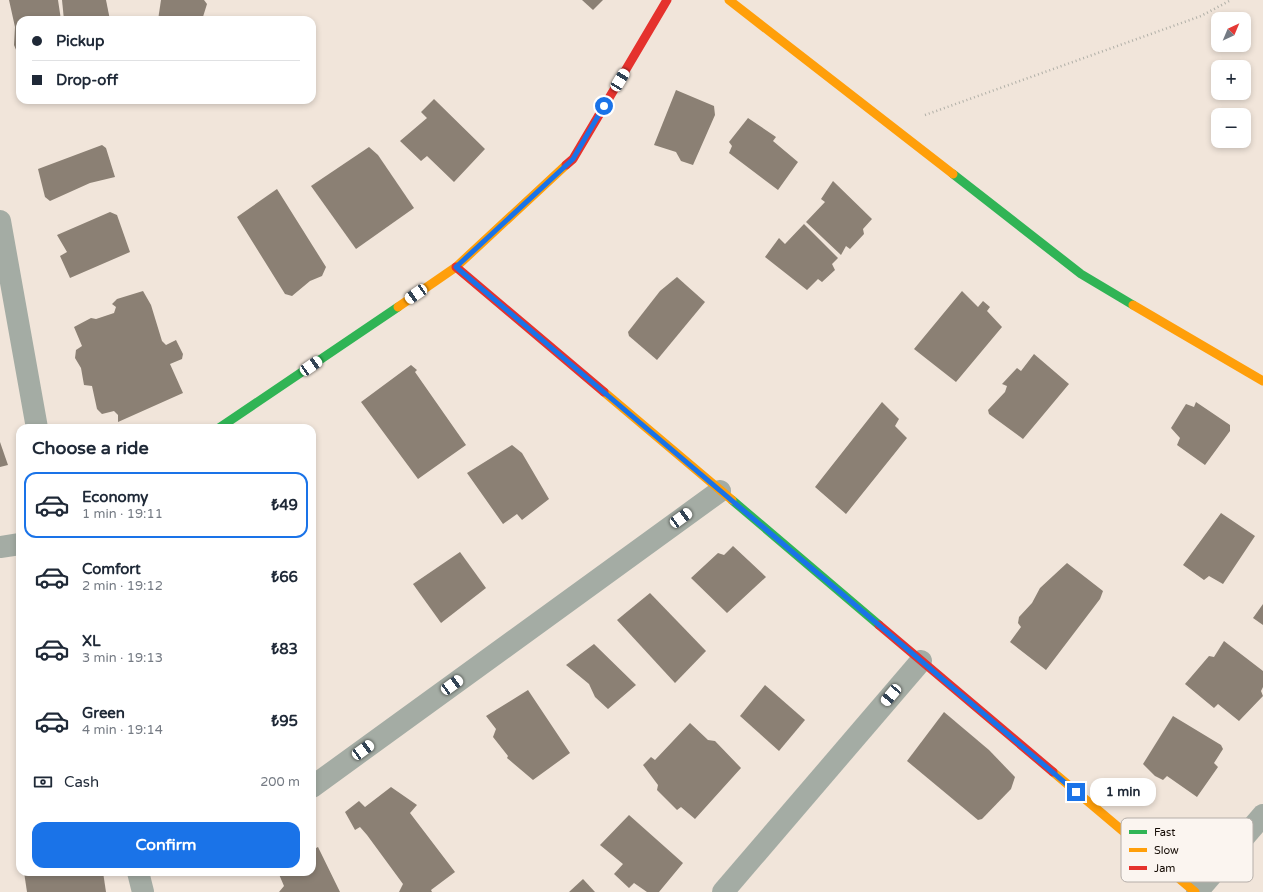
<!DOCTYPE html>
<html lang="en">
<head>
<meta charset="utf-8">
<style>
  :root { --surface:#fff; --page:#f6f6f7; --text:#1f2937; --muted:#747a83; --line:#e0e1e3; --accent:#1a73e8 }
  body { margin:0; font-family:"Varela Round",sans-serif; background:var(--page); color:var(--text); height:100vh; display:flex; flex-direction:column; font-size:15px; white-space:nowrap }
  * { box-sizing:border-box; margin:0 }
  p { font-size:13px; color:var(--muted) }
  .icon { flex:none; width:22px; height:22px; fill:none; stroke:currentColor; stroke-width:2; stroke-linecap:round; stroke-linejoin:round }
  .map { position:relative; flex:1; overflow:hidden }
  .side { position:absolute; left:16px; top:424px; width:300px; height:452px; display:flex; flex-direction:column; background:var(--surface); border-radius:12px; box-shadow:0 2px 6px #0003 }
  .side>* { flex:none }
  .guide { position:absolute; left:16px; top:16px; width:300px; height:88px; border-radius:12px; box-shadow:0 2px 6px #0003; display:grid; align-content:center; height:88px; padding:0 16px; background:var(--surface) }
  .needle { width:26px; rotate:44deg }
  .buttons { position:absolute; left:1211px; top:12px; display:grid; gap:8px }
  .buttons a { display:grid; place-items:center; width:40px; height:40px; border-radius:8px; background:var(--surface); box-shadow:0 2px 6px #0003; font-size:20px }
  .end { position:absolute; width:18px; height:18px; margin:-9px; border:5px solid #1a73e8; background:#fff; box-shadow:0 0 0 2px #fff }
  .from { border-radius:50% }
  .bubble { position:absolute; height:28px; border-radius:12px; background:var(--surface); box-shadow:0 2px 6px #0003; font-size:13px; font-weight:700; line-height:28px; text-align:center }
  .car { position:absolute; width:12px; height:24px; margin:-12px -6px; border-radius:5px; box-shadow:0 0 3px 1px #0007; background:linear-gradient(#fff 24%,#345 0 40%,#fff 0 76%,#345 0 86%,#fff 0) }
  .guide b { display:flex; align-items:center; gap:14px; height:38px; font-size:15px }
  .guide b+b { border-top:1px solid var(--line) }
  .guide i { width:10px; height:10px; background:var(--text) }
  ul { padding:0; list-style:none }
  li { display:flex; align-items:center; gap:12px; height:66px; margin:0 8px 6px; padding:0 8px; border:2px solid transparent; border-radius:12px }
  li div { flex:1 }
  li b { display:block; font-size:15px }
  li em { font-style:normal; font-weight:700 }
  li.on { border-color:var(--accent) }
  li>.icon { width:36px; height:36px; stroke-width:1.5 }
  h2 { padding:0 16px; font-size:18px; line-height:48px }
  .pay { display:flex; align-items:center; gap:10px; height:44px; padding:0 16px; font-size:15px }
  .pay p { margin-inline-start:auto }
  .action { display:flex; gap:8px; margin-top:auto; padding:8px 16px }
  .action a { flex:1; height:46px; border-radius:12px; background:var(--accent); color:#fff; font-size:16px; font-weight:700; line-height:46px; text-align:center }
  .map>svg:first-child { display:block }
  .building { fill:#8b8074 }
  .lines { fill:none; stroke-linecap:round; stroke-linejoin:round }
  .path { stroke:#b0afa7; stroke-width:2.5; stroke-dasharray:1 3; stroke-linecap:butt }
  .street { stroke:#a4aca4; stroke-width:22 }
  .fast { stroke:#30b455; stroke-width:9 }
  .slow { stroke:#ff9f0a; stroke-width:9 }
  .jam { stroke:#e5322d; stroke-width:9 }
  .route { stroke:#1a73e8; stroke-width:5 }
  .key { fill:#fbf5f0; stroke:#b5aea9; stroke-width:1 }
  .key-label { font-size:11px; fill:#130a03 }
</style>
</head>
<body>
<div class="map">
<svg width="1263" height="892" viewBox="0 0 1263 892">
  <rect width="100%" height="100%" fill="#f1e5da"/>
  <g class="building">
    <path d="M9,0H58L61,20H20L19,57L14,45L15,27Z"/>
    <path d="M62,0H106L110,20H64Z"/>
    <path d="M161,0H204L207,4L202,20H158Z"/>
    <path d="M582,0H603L593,10Z"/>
    <path d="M676,90L714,106L715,115L693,165L681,161L676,152L654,145Z"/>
    <path d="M434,99L485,149L454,182L427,156L421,161L400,141L427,118L421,112Z"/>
    <path d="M748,118L776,137L773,141L798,162L778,190L729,153L732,146L729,142Z"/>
    <path d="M102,145L106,148L115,177L90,183L50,201L45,197L38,169Z"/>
    <path d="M369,147L378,155L414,208L356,249L311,186Z"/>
    <path d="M833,181L872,219L863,229L864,234L850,249L846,246L841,255L806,222L825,202L821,199Z"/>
    <path d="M277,189L326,267L322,276L310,281L292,296L285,294L237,217Z"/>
    <path d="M110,212L117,215L130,252L70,278L60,256L67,252L57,235Z"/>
    <path d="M804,224L838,258L832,264L835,270L822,282L818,279L807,290L765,257L779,238L785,244Z"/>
    <path d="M677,277L705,302L657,360L629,336L628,332L660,291Z"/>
    <path d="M143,291L151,305L162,341L166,345L176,340L183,354L182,359L170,364L183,393L118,422V415L114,411L102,414L97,409L92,386L84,385L81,368L75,358L76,350L82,346L74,327L91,318L96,319L114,313L116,307L112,304L117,299Z"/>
    <path d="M962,291L978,307L983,301L990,307L987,311L1002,327L956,382L914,349Z"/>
    <path d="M1034,354L1069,384L1023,439L989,414L988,410L1005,392L1007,386L1002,384L1017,368L1021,371Z"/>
    <path d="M411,365L417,370L415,372L466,445L418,479L361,402Z"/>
    <path d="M882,402L899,419L895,426L907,438L846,514L815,487Z"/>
    <path d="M1196,402L1230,425V431L1205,465L1177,445L1180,438L1171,428L1186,404L1194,407Z"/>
    <path d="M0,442L8,465L0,467Z"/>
    <path d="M512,445L522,453L549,499L522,520L517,514L503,524L467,473Z"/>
    <path d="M1221,513L1255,536L1223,584L1209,576L1204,580L1183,565Z"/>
    <path d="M733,546L766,577L727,613L691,578L718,553L724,555Z"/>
    <path d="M460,552L486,588L441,623L413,584Z"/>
    <path d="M1067,563L1103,591L1100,599L1046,670L1010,642L1021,627L1018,623L1019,617L1032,603L1040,588Z"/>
    <path d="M650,593L706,651L675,683L617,620Z"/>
    <path d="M1263,604V625L1253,618Z"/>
    <path d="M1224,641L1263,671V687L1261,691L1263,696L1239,721L1218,704L1214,708L1185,684L1209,656L1214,657Z"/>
    <path d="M594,644L636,685L608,709L595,697L589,684L566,665Z"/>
    <path d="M765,685L805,720L779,751L740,716Z"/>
    <path d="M528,690L570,753L533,780L507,758L508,756L493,737L496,729L486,716Z"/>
    <path d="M944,712L989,750L1015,777L1011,789L982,819L978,820L907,761Z"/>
    <path d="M1173,716L1221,745L1223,749L1214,763L1218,767L1197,797L1167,776L1163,780L1155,776L1143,764Z"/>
    <path d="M690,723L708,740L715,741L741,768L695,819L681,807L677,810L657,790L658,785L643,765L651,757L655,760Z"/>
    <path d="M391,787L417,805L410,813L455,872L431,890L432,892H399L403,884L367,835L360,827L355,830L345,812L359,801L365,807Z"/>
    <path d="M629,815L683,863L659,892H647L634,883L629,888L614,874L623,864L600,845Z"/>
    <path d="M318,847L340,892H279L284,886L278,872H312V850Z"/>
    <path d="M24,872H103L106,892H27Z"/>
    <path d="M583,879L595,892H569Z"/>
  </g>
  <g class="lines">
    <path class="path" d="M925,115L1201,16L1231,0"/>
    <g class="street">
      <path d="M0,221L37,428"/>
      <path d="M0,547L20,544"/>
      <path d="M312,787L720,491"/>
      <path d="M138,872L143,892"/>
      <path d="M723,892L921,661"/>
      <path d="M1197,892L1263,815"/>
    </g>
    <g class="fast">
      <path d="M953,174L1081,274L1133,305"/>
      <path d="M219,428L398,307"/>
      <path d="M732,500L879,625"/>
    </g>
    <g class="slow">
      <path d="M729,0L953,174"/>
      <path d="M1133,305L1263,381"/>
      <path d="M398,307L456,267L566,165"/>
      <path d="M604,392L732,500"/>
      <path d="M1053,772L1195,892"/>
    </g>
    <g class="jam">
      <path d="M566,165L573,159L667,0"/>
      <path d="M456,267L604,392"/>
      <path d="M879,625L1053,772"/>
    </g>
  </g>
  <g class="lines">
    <path class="route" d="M604,106L573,159L456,267L1076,792"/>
  </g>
  <rect x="1121" y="818" width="132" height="64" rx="6" class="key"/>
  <rect x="1129" y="830" width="18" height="4" fill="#30b455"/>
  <rect x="1129" y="848" width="18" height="4" fill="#ff9f0a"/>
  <rect x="1129" y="866" width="18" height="4" fill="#e5322d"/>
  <g class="key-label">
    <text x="1154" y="836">Fast</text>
    <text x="1154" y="854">Slow</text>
    <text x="1154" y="872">Jam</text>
  </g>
</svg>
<div class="buttons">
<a><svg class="needle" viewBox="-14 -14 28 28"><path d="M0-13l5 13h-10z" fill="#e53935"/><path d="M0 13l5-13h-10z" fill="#747a83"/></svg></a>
<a>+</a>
<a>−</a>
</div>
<i class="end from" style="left:604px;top:106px"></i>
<i class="end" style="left:1076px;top:792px"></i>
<div class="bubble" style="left:1090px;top:778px;width:66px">1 min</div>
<i class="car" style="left:620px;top:80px;rotate:31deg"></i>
<i class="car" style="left:416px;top:294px;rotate:236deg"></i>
<i class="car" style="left:311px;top:366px;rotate:56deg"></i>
<i class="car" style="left:681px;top:518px;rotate:54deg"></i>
<i class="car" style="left:452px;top:685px;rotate:54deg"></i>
<i class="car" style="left:891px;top:695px;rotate:220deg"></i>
<i class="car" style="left:363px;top:750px;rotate:54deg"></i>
<div class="guide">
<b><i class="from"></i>Pickup</b>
<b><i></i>Drop-off</b>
</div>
<section class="side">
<h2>Choose a ride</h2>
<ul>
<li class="on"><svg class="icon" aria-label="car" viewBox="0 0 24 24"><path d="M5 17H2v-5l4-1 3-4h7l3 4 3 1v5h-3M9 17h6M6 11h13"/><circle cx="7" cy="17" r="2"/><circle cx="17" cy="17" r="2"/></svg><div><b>Economy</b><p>1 min · 19:11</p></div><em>₺49</em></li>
<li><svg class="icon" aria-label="car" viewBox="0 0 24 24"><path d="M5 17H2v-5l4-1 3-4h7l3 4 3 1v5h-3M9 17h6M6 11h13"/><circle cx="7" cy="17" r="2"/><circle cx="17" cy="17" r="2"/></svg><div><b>Comfort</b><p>2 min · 19:12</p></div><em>₺66</em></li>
<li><svg class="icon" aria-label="car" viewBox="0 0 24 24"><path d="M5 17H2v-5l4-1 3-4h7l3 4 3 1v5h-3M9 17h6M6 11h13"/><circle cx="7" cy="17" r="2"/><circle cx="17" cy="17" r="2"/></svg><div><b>XL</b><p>3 min · 19:13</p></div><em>₺83</em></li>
<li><svg class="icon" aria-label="car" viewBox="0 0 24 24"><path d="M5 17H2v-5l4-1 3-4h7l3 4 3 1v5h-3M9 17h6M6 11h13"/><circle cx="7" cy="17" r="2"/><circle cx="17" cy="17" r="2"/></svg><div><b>Green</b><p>4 min · 19:14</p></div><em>₺95</em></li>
</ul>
<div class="pay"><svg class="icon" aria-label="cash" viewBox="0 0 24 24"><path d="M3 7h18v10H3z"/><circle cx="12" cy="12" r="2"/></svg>Cash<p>200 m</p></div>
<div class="action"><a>Confirm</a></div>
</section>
</div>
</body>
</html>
